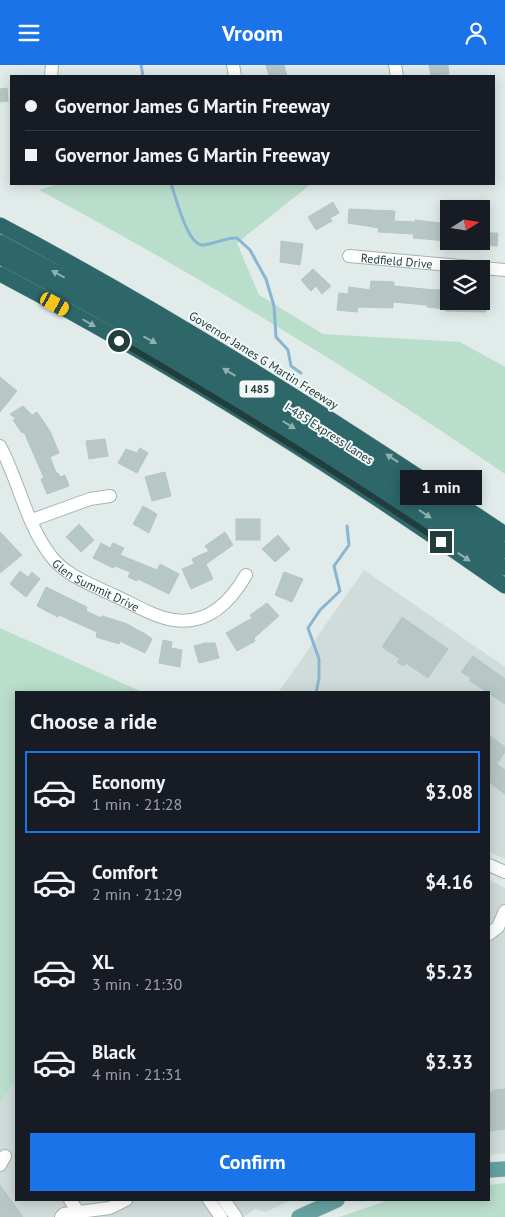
<!DOCTYPE html>
<html lang="en">
<head>
<meta charset="utf-8">
<style>
  :root { --surface:#171b24; --page:#242831; --text:#f1f3f6; --muted:#9ea1a6; --line:#363941; --accent:#1a73e8 }
  body { margin:0; font-family:"PT Sans",sans-serif; background:var(--page); color:var(--text); height:100vh; display:flex; flex-direction:column; font-size:19px; white-space:nowrap }
  * { box-sizing:border-box; margin:0 }
  p { font-size:16px; color:var(--muted) }
  .icon { flex:none; width:28px; height:28px; fill:none; stroke:currentColor; stroke-width:2; stroke-linecap:round; stroke-linejoin:round }
  .map { position:relative; flex:1; overflow:hidden }
  .panel { position:absolute; left:15px; top:626px; width:475px; height:510px; display:flex; flex-direction:column; background:var(--surface); border-radius:0px; box-shadow:0 2px 12px #0003 }
  .panel>* { flex:none }
  .top-card { position:absolute; left:10px; top:10px; width:485px; height:110px; border-radius:0px; box-shadow:0 2px 12px #0003; display:grid; align-content:center; height:110px; padding:0 15px; background:var(--surface) }
  .needle { width:32px; rotate:78deg }
  .tools { position:absolute; left:440px; top:135px; display:grid; gap:10px }
  .tools a { display:grid; place-items:center; width:50px; height:50px; border-radius:0px; background:var(--surface); box-shadow:0 2px 12px #0003; font-size:25px }
  .end { position:absolute; width:22px; height:22px; margin:-11px; border:6px solid #213d3c; background:#fff; box-shadow:0 0 0 2px #fff }
  .from { border-radius:50% }
  .bubble { position:absolute; height:35px; border-radius:0px; background:var(--surface); box-shadow:0 2px 12px #0003; font-size:16px; font-weight:700; line-height:35px; text-align:center }
  .car { position:absolute; width:15px; height:30px; margin:-15px -8px; border-radius:6px; box-shadow:0 0 4px 1px #0007; background:linear-gradient(#f5c518 24%,#345 0 40%,#f5c518 0 76%,#345 0 86%,#f5c518 0) }
  .top-card b { display:flex; align-items:center; gap:18px; height:48px; font-size:19px }
  .top-card b+b { border-top:1px solid var(--line) }
  .top-card i { width:12px; height:12px; background:var(--text) }
  ul { padding:0; list-style:none }
  li { display:flex; align-items:center; gap:15px; height:82px; margin:0 10px 8px; padding:0 5px; border:2px solid transparent; border-radius:0px }
  li div { flex:1 }
  li b { display:block; font-size:19px }
  li em { font-style:normal; font-weight:700 }
  li.current { border-color:var(--accent) }
  li>.icon { width:45px; height:45px; stroke-width:1.5 }
  h2 { padding:0 15px; font-size:22px; line-height:60px }
  .cta { display:flex; gap:10px; margin-top:auto; padding:10px 15px }
  .cta a { flex:1; height:58px; border-radius:0px; background:var(--accent); color:#fff; font-size:20px; font-weight:700; line-height:58px; text-align:center }
  header { display:flex; justify-content:space-between; align-items:center; height:65px; padding:0 15px; background:var(--accent); color:#fff; font-size:22px; font-weight:700 }
  .map>svg:first-child { display:block }
  .built { fill:#d0dcd9 }
  .green { fill:#badecc }
  .lines { fill:none; stroke-linecap:round; stroke-linejoin:round }
  .stream { stroke:#88b5d2; stroke-width:3 }
  .building { fill:#b7c7c4; stroke:#b4c6c3 }
  .minor-casing { stroke:#a4b4b2; stroke-width:14 }
  .major-casing { stroke:#c1c9c8; stroke-width:16 }
  .highway-casing { stroke:#c1c9c8; stroke-width:16 }
  .minor { stroke:#fff; stroke-width:12 }
  .major { stroke:#65a2a1; stroke-width:15 }
  .highway { stroke:#2d676a; stroke-width:15 }
  .oneway { fill:#90b0b0 }
  .route { stroke:#213d3c; stroke-width:6 }
  .labels { text-anchor:middle; dominant-baseline:central; stroke-width:4; stroke-linejoin:round; paint-order:stroke }
  .shield { fill:#f2f8f7; stroke:#607574; stroke-width:1 }
  .shield-label { font-size:11px; font-weight:bold; fill:#213d3c }
  .street-label { font-size:12px; fill:#213d3c; stroke:#f2f8f7 }
</style>
</head>
<body>
<header><svg class="icon" aria-label="menu" viewBox="0 0 24 24"><path d="M4 6h16M4 12h16M4 18h16"/></svg>Vroom<svg class="icon" aria-label="person" viewBox="0 0 24 24"><circle cx="12" cy="8" r="4"/><path d="M4 21q1-7 8-7t8 7"/></svg></header>
<div class="map">
<svg width="505" height="1152" viewBox="0 0 505 1152">
  <rect width="100%" height="100%" fill="#e1ecea"/>
  <g class="built">
    <path d="M364,505L505,602V794L489,787V628H278Z"/>
    <path d="M489,815L505,823V1088L489,1090Z"/>
    <path d="M16,1013V1135H291L266,1147L255,1144L244,1152H0V1038Z"/>
  </g>
  <g class="green">
    <path d="M59,119H311L237,178L259,230L323,269L460,277L505,302V409C355,306 199,211 39,125Z"/>
    <path d="M0,563L142,627L16,628V1014L0,1039Z"/>
    <path d="M505,1118V1152H339L389,1135H489V1120Z"/>
  </g>
  <g class="lines">
    <g class="stream">
      <path d="M141,0L143,11"/>
      <path d="M171,119C176,132 187,179 202,180C214,180 225,172 237,173L250,185L266,214L274,241L276,272L288,285L291,301L301,308"/>
      <path d="M316,628L319,613V594L308,563L320,545L340,526L334,501L349,480L347,461"/>
    </g>
  </g>
  <g class="building">
    <path d="M266,0H284L287,11H269Z"/>
    <path d="M429,0H448L449,9L431,11Z"/>
    <path d="M7,23L8,36L0,37V24Z"/>
    <path d="M333,137L339,148L330,153L332,156L316,165L308,152Z"/>
    <path d="M349,144L395,146L394,156L415,157V155L449,159V176L413,173L414,169L378,167L379,163L348,158Z"/>
    <path d="M481,160L489,161L488,168H498L497,181L487,180V184H481Z"/>
    <path d="M281,176L303,179L300,200L280,197Z"/>
    <path d="M313,204L331,221L322,229L316,221L311,226L301,215Z"/>
    <path d="M371,216L394,217V221L434,225L449,224V236H486V247L445,246L446,244L427,242V240L393,237V243L358,242L357,247L337,245L339,228L348,229L349,222L370,225Z"/>
    <path d="M0,312L17,326L0,347Z"/>
    <path d="M23,341L32,350L37,347L50,366L59,388L50,392L56,408H58L60,412L65,410L69,421L47,429L41,414L44,413L24,367L22,368L13,355L16,354L10,349Z"/>
    <path d="M105,374L108,391L89,394L86,376Z"/>
    <path d="M140,383L148,388L137,408L118,398L126,384L137,388Z"/>
    <path d="M165,407L171,431L152,436L145,412Z"/>
    <path d="M143,441L157,449L149,468L133,459Z"/>
    <rect x="236" y="454" width="24" height="21"/>
    <path d="M79,459L94,475L81,487L66,472Z"/>
    <path d="M0,467L22,490L0,508Z"/>
    <path d="M225,467L233,480L206,499L213,514L191,524L182,504L194,499L192,494L209,486L205,481Z"/>
    <path d="M278,470L290,484L275,497L262,484Z"/>
    <path d="M101,478L110,483L113,478L124,483L120,490L157,505L160,499L179,509L169,529L138,514L137,516L128,512L130,507L115,501L113,503L93,493Z"/>
    <path d="M20,506L28,512L32,507L40,514L26,532L10,519Z"/>
    <path d="M284,507L303,514L292,537L275,530Z"/>
    <path d="M46,522L87,542L86,546L101,553L102,551L125,558L147,570L152,574L145,588L120,576L119,579L96,572L97,567L59,550L58,552L37,541Z"/>
    <path d="M267,538L279,551L254,573L255,576L237,586L226,568L252,553L250,550Z"/>
    <path d="M402,552L448,584L428,613L406,598L404,601L397,597L400,594L382,582Z"/>
    <path d="M163,575L172,577L171,583L182,585L180,602L159,598Z"/>
    <path d="M205,578H215L219,593L199,598L194,581Z"/>
    <path d="M473,591L505,614V639L469,615L471,613L461,607Z"/>
    <path d="M489,670L505,682V687L497,699L505,705V729L489,717Z"/>
    <path d="M505,1024V1064L489,1066V1028L493,1027V1025Z"/>
    <path d="M0,1120L23,1152H0Z"/>
  </g>
  <g class="lines">
    <g class="minor-casing">
      <g id="minor">
        <path d="M233,0L235,11"/>
        <path d="M395,0L397,11"/>
        <path d="M51,11L52,0"/>
        <path id="s1" d="M349,191L505,205"/>
        <path id="s2" d="M0,381C19,416 26,459 51,491C65,510 90,519 111,529C130,537 153,552 174,555C208,560 231,536 246,510"/>
        <path d="M32,455L90,434L110,431"/>
        <path d="M489,800L505,807"/>
        <path d="M489,869L498,862L505,846"/>
        <path d="M0,1100L5,1091"/>
        <path d="M70,1135L79,1148"/>
        <path d="M209,1135L221,1152"/>
        <path d="M224,1135L236,1152"/>
        <path d="M61,1152L64,1149L110,1143L126,1135"/>
      </g>
    </g>
    <g class="major-casing">
      <g id="major">
        <path d="M489,1105L505,1104"/>
        <path d="M299,1152L337,1135"/>
      </g>
    </g>
    <g class="highway-casing">
      <g id="highway">
        <path d="M0,160C175,252 341,359 505,469"/>
        <path d="M0,177C50,204 101,230 150,259C271,331 389,407 505,486"/>
        <path d="M0,192C176,283 341,392 505,503"/>
        <path d="M0,209C175,301 343,407 505,521"/>
      </g>
    </g>
    <use href="#minor" class="minor"/>
    <use href="#major" class="major"/>
    <use href="#highway" class="highway"/>
  </g>
  <defs><path id="oneway-solid" d="M-6-.8H1V-3.2L6.5 0L1 3.2V.8H-6Z" transform="scale(1.25)"/></defs>
  <g class="oneway">
    <use href="#oneway-solid" transform="translate(58 209) rotate(-151)"/>
    <use href="#oneway-solid" transform="translate(89 258) rotate(30)"/>
    <use href="#oneway-solid" transform="translate(150 275) rotate(29)"/>
    <use href="#oneway-solid" transform="translate(229 307) rotate(-149)"/>
    <use href="#oneway-solid" transform="translate(289 360) rotate(32)"/>
    <use href="#oneway-solid" transform="translate(392 393) rotate(-146)"/>
    <use href="#oneway-solid" transform="translate(425 449) rotate(34)"/>
    <use href="#oneway-solid" transform="translate(464 492) rotate(34)"/>
  </g>
  <g class="lines">
    <path class="route" d="M119,276C229,340 336,406 441,477"/>
  </g>
  <g class="labels">
    <rect class="shield" x="239.5" y="315.5" width="35" height="17" rx="4"/>
    <g class="shield-label">
      <text x="257" y="324">I 485</text>
    </g>
    <g class="street-label">
      <text stroke="none"><textPath href="#s1" startOffset="48">Redfield Drive</textPath></text>
      <text transform="translate(264 295) rotate(32)">Governor James G Martin Freeway</text>
      <text transform="translate(329 368) rotate(33)">I-485 Express Lanes</text>
      <text stroke="none"><textPath href="#s2" startOffset="176">Glen Summit Drive</textPath></text>
    </g>
  </g>
</svg>
<div class="tools">
<a><svg class="needle" viewBox="-14 -14 28 28"><path d="M0-13l5 13h-10z" fill="#e53935"/><path d="M0 13l5-13h-10z" fill="#9ea1a6"/></svg></a>
<a><svg class="icon" aria-label="layers" viewBox="0 0 24 24"><path d="M12 4l9 5-9 5-9-5zM3 14l9 5 9-5"/></svg></a>
</div>
<i class="end from" style="left:119px;top:276px"></i>
<i class="end" style="left:441px;top:477px"></i>
<div class="bubble" style="left:400px;top:405px;width:82px">1 min</div>
<i class="car" style="left:55px;top:239px;rotate:119deg"></i>
<div class="top-card">
<b><i class="from"></i>Governor James G Martin Freeway</b>
<b><i></i>Governor James G Martin Freeway</b>
</div>
<section class="panel">
<h2>Choose a ride</h2>
<ul>
<li class="current"><svg class="icon" aria-label="car" viewBox="0 0 24 24"><path d="M5 17H2v-5l4-1 3-4h7l3 4 3 1v5h-3M9 17h6M6 11h13"/><circle cx="7" cy="17" r="2"/><circle cx="17" cy="17" r="2"/></svg><div><b>Economy</b><p>1 min · 21:28</p></div><em>$3.08</em></li>
<li><svg class="icon" aria-label="car" viewBox="0 0 24 24"><path d="M5 17H2v-5l4-1 3-4h7l3 4 3 1v5h-3M9 17h6M6 11h13"/><circle cx="7" cy="17" r="2"/><circle cx="17" cy="17" r="2"/></svg><div><b>Comfort</b><p>2 min · 21:29</p></div><em>$4.16</em></li>
<li><svg class="icon" aria-label="car" viewBox="0 0 24 24"><path d="M5 17H2v-5l4-1 3-4h7l3 4 3 1v5h-3M9 17h6M6 11h13"/><circle cx="7" cy="17" r="2"/><circle cx="17" cy="17" r="2"/></svg><div><b>XL</b><p>3 min · 21:30</p></div><em>$5.23</em></li>
<li><svg class="icon" aria-label="car" viewBox="0 0 24 24"><path d="M5 17H2v-5l4-1 3-4h7l3 4 3 1v5h-3M9 17h6M6 11h13"/><circle cx="7" cy="17" r="2"/><circle cx="17" cy="17" r="2"/></svg><div><b>Black</b><p>4 min · 21:31</p></div><em>$3.33</em></li>
</ul>
<div class="cta"><a>Confirm</a></div>
</section>
</div>
</body>
</html>
